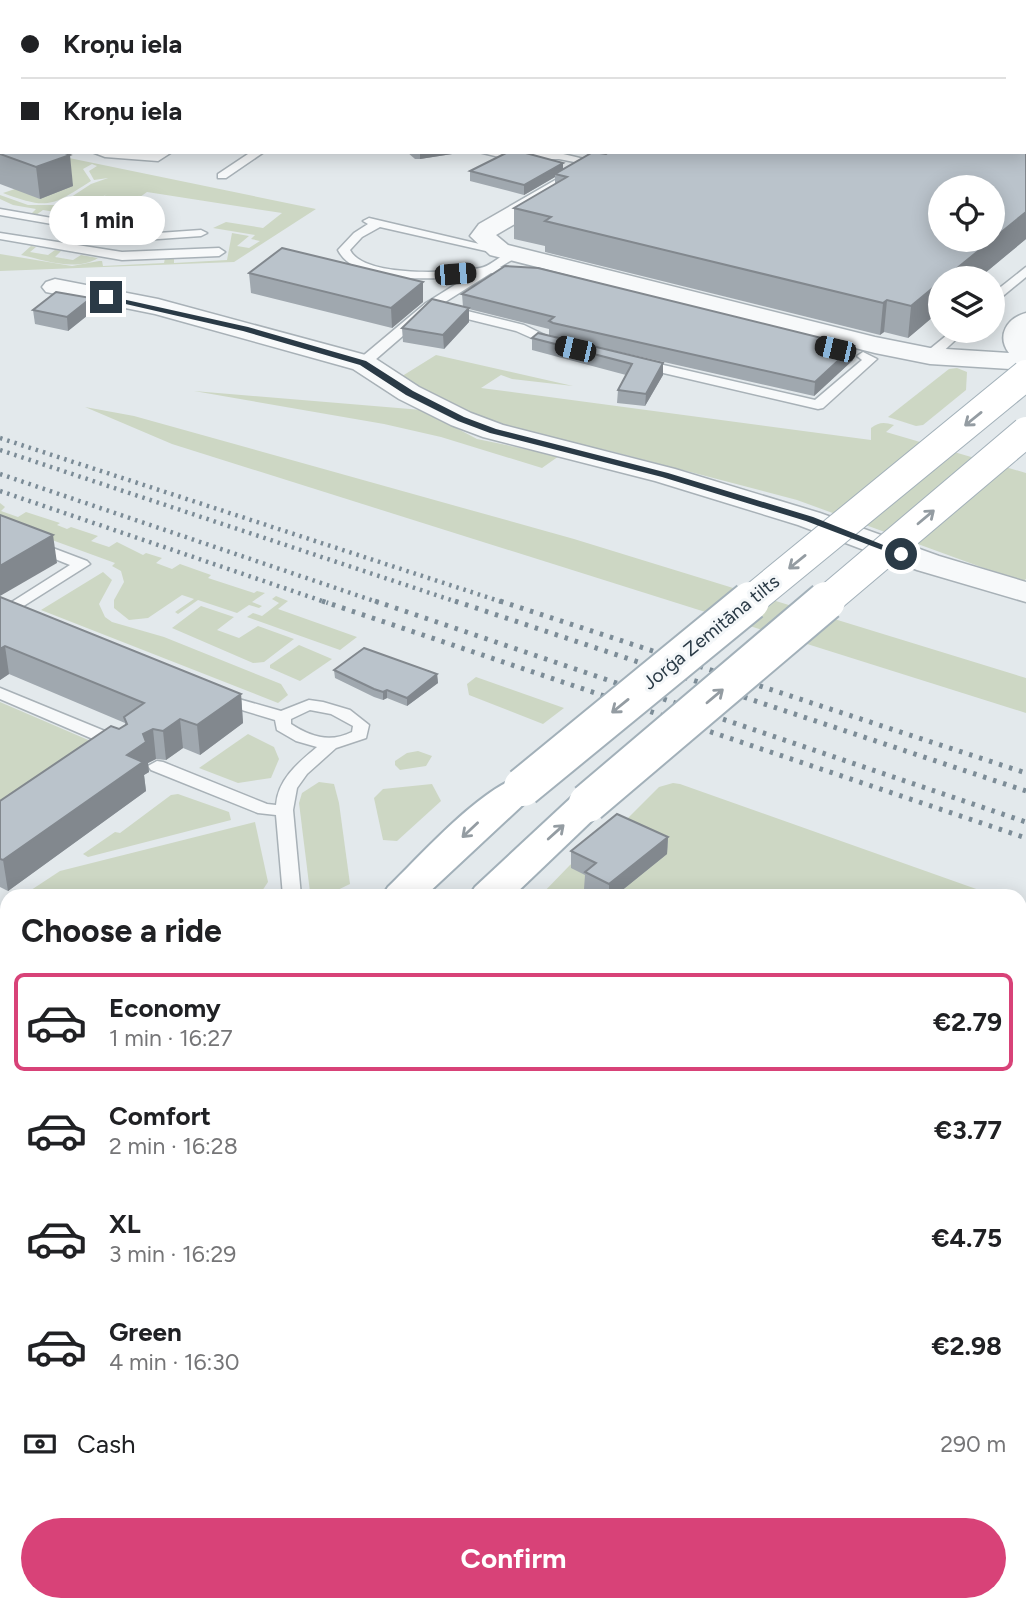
<!DOCTYPE html>
<html lang="en">
<head>
<meta charset="utf-8">
<style>
  :root { --surface:#fff; --page:#f2f2f2; --text:#202124; --muted:#757577; --line:#e0e0e0; --accent:#d84278 }
  body { margin:0; font-family:Figtree,sans-serif; background:var(--page); color:var(--text); height:100vh; display:flex; flex-direction:column; font-size:26px; white-space:nowrap }
  * { box-sizing:border-box; margin:0 }
  p { font-size:23px; color:var(--muted) }
  .icon { flex:none; width:38px; height:38px; fill:none; stroke:currentColor; stroke-width:2; stroke-linecap:round; stroke-linejoin:round }
  .map { position:relative; flex:1; overflow:hidden }
  .details { position:absolute; left:0px; top:889px; width:1027px; height:723px; display:flex; flex-direction:column; background:var(--surface); border-radius:21px 21px 0 0; box-shadow:0 4px 18px #0003 }
  .details>* { flex:none }
  .banner { position:absolute; left:0px; top:0px; width:1027px; height:154px; box-shadow:0 4px 18px #0003; display:grid; align-content:center; height:154px; padding:0 21px; background:var(--surface) }
  .fabs { position:absolute; left:928px; top:175px; display:grid; gap:14px }
  .fabs a { display:grid; place-items:center; width:77px; height:77px; border-radius:50%; background:var(--surface); box-shadow:0 4px 18px #0003; font-size:35px }
  .end { position:absolute; width:32px; height:32px; margin:-16px; border:9px solid #2a3a46; background:#fff; box-shadow:0 0 0 4px #fff }
  .from { border-radius:50% }
  .bubble { position:absolute; height:49px; border-radius:24px; background:var(--surface); box-shadow:0 4px 18px #0003; font-size:23px; font-weight:700; line-height:49px; text-align:center }
  .car { position:absolute; width:21px; height:42px; margin:-21px -10px; border-radius:9px; box-shadow:0 0 5px 2px #0007; background:linear-gradient(#222 24%,#8ab4d8 0 40%,#222 0 76%,#8ab4d8 0 86%,#222 0) }
  .banner b { display:flex; align-items:center; gap:24px; height:66px; font-size:26px }
  .banner b+b { border-top:2px solid var(--line) }
  .banner i { width:18px; height:18px; background:var(--text) }
  ul { padding:0; list-style:none }
  li { display:flex; align-items:center; gap:21px; height:98px; margin:0 14px 10px; padding:0 7px; border:4px solid transparent; border-radius:10px }
  li div { flex:1 }
  li b { display:block; font-size:26px }
  li em { font-style:normal; font-weight:700 }
  li.on { border-color:var(--accent) }
  li>.icon { width:63px; height:63px; stroke-width:1.5 }
  h2 { padding:0 21px; font-size:32px; line-height:84px }
  .pay { display:flex; align-items:center; gap:18px; height:77px; padding:0 21px; font-size:26px }
  .pay p { margin-inline-start:auto }
  .button { display:flex; gap:14px; margin-top:auto; padding:14px 21px }
  .button a { flex:1; height:80px; border-radius:42px; background:var(--accent); color:#fff; font-size:28px; font-weight:700; line-height:80px; text-align:center }
  .map>svg:first-child { display:block }
  .green { fill:#cdd7c4 }
  .lines { fill:none; stroke-linecap:round; stroke-linejoin:round }
  .lane-casing { stroke:#a8b1b7; stroke-width:3 }
  .street-casing { stroke:#a8b1b7; stroke-width:3 }
  .primary-casing { stroke:#a2b0b9; stroke-width:4 }
  .lane { fill:#f7f9fa; fill-rule:evenodd }
  .street { fill:#f7f9fa; fill-rule:evenodd }
  .primary { fill:#fff; fill-rule:evenodd }
  .rail-far1 { stroke:#7c8c97; stroke-width:4.5; stroke-dasharray:2.5 5; stroke-linecap:butt }
  .rail { stroke:#7c8c97; stroke-width:5; stroke-dasharray:3.5 7; stroke-linecap:butt }
  .primary-bridge-far1-casing { stroke:#a2b0b9; stroke-width:32; stroke-linecap:butt }
  .primary-bridge-casing { stroke:#a2b0b9; stroke-width:42; stroke-linecap:butt }
  .primary-bridge-far1 { stroke:#fff; stroke-width:30 }
  .primary-bridge { stroke:#fff; stroke-width:38 }
  .wall { fill:#a0a8af }
  .shaded-wall { fill:#82888e }
  .building { fill:#bac3cb; stroke:#82888e; stroke-width:2; fill-rule:evenodd }
  .oneway { stroke:#949ca2 }
  .route { fill:#2a3a46 }
  .labels { text-anchor:middle; dominant-baseline:central; stroke-width:6; stroke-linejoin:round; paint-order:stroke }
  .street-label { font-size:19px; fill:#2a3a46; stroke:#f4f7f9 }
</style>
</head>
<body>
<div class="map">
<svg width="1026" height="1611" viewBox="0 0 1026 1611">
  <rect width="100%" height="100%" fill="#e3e9ec"/>
  <g class="green">
    <path d="M2,152H40L316,209L234,262L0,271V254L72,266L99,261H102L103,266L164,263L165,258H174V263L227,260L232,233L249,236L237,246L249,248L260,241L251,239L255,235L213,228L226,222L263,228L282,213L147,192L126,207L159,213L150,219L104,211L123,197L100,210L88,208L107,194L85,207L62,203L91,184L108,178L94,180L89,171L97,166L92,164L83,169L91,181C52,206 48,210 3,193L15,189Z"/>
    <path d="M0,195L28,205H63L82,209L66,220L62,219L68,214L43,210L36,215L31,214L36,209L13,205L0,199Z"/>
    <path d="M86,210L149,221L140,226L106,221L100,225L94,224L99,219L81,216L74,221L70,220Z"/>
    <path d="M31,246L36,247L30,252L48,255L55,250L61,251L55,257L73,260L81,255L98,258C76,272 44,260 21,255Z"/>
    <path d="M436,355L573,386L512,379L501,375L481,388L871,440V428C879,422 884,422 894,425L886,432L1026,473V579L1022,582L797,500L610,451L494,425L399,378Z"/>
    <path d="M957,368L967,372L966,390L923,425L916,426L888,417L949,369Z"/>
    <path d="M194,391L422,410L477,439L559,456L542,468L441,437L384,424Z"/>
    <path d="M85,407L134,416L574,539L1026,678V713L172,444Z"/>
    <path d="M0,503L5,507L1,511L18,517L26,512L60,523L57,525L67,529L71,527L98,536L91,541L109,547L117,542L143,555L146,553L162,558L156,563L172,569L180,564L211,575L208,578L254,593L257,591L265,593L252,602L262,606L259,608L249,605L237,613L198,600L178,614L175,612L194,599L182,595L148,618L129,620L114,608V600L124,582L121,571L112,566L115,563L0,521Z"/>
    <path d="M103,572L112,580L99,604L105,617L112,622L164,637L281,684L288,695L278,703L41,610Z"/>
    <path d="M276,596L288,601L278,609L357,637L340,650L247,617L253,613L262,616L279,603L272,599Z"/>
    <path d="M201,606L234,617L217,630L239,638L258,626L294,639L264,662L253,663L172,628Z"/>
    <path d="M299,645L332,659L300,681L270,668V665Z"/>
    <path d="M476,677L564,708L543,724L469,695L467,684Z"/>
    <path d="M0,702L93,742L0,805Z"/>
    <path d="M248,734L274,747L279,759L271,778L238,783L199,768Z"/>
    <path d="M418,751L432,756L426,766L400,770L395,765V761L407,753Z"/>
    <path d="M319,782L334,784L339,803L350,884L325,896L310,892L299,803L302,793Z"/>
    <path d="M673,783L680,784L996,896H540L570,865L617,829L659,787Z"/>
    <path d="M432,784L441,801L397,841L383,840L374,798L383,789Z"/>
    <path d="M178,794L229,812L231,820L88,857L83,854L115,832L120,833L171,795Z"/>
    <path d="M255,822L268,882L262,891L253,896H22L60,871Z"/>
    <path d="M1020,904L1026,906V1011L1020,1010Z"/>
    <path d="M1026,1447V1580L1020,1577V1458Z"/>
  </g>
  <g class="lines">
    <g class="lane-casing">
      <g id="lane">
        <path d="M59,0H78L79,2H59Z"/>
        <path d="M270,0H285L269,2Z"/>
        <rect x="381" y="0" width="10" height="2"/>
        <path d="M0,104H2L0,112Z"/>
        <path d="M92,152L156,154L172,152L158,161L105,157Z"/>
        <path d="M251,152H264L226,178H218V174Z"/>
        <path d="M479,152L559,153L605,164L600,167L559,159H507Z"/>
        <path d="M0,209L144,234L201,230L207,233L201,236L144,240L0,215Z"/>
        <path d="M369,218L505,250L499,254L380,227L362,237L350,250C364,278 453,273 480,268C492,266 501,254 513,250L517,251V257L500,267L524,275L518,279L491,273L434,309L368,366H358V360L426,303L469,276C435,279 355,285 338,250L354,233L368,224L363,221Z"/>
        <path d="M0,233L122,252L219,248L225,252L219,256L122,260L0,239Z"/>
        <path d="M1026,267V277L992,305V294Z"/>
        <path d="M447,306L524,325L563,344L562,347H552L516,331L443,313L441,310Z"/>
        <path d="M952,331H965L935,359H925V353Z"/>
        <path d="M863,352L877,359L823,408L818,409L642,368L636,364L642,360L815,400L862,360L857,356Z"/>
        <path d="M0,528L87,561L90,564L22,607L35,619L33,622C22,625 11,618 5,610L7,605L70,565L0,537Z"/>
        <path d="M0,688L112,734L125,747L117,752L100,742L0,699Z"/>
        <path d="M221,694L281,711L309,700L323,702L350,710L369,725L366,738L336,748L307,774L297,788L293,810L301,896H283L276,815L258,813L151,770L148,766L157,761L163,762L267,804L276,805C278,779 298,763 317,747L296,741L277,730L275,720L215,702L213,699L215,696ZM310,710L331,714L353,726L352,732C330,743 311,737 291,724V719Z"/>
        <rect x="1020" y="1156" width="6" height="16"/>
        <path d="M1026,1202V1226L1020,1228V1204Z"/>
        <path d="M843,1605H869L870,1611H844Z"/>
      </g>
    </g>
    <g class="street-casing">
      <g id="street">
        <path d="M403,0H435L436,2H405Z"/>
        <path d="M604,152H632L629,157L496,235L508,245L875,337L930,348L1009,353C996,336 1007,318 1026,313V370L930,364L875,353L490,255L470,236L479,224Z"/>
        <path d="M55,279L158,299L373,357L419,387L471,413L503,425L675,469L820,513L939,556L1026,582V602L917,570L798,525L655,481L483,437L451,425L399,399L353,369L155,314L46,292L42,287L46,282Z"/>
        <path d="M7,938V964L0,966V940Z"/>
        <path d="M1020,1023L1026,1024V1052L1020,1051Z"/>
        <path d="M7,1355V1402L0,1404V1357Z"/>
        <path d="M94,1605H149L146,1611H91Z"/>
        <path d="M545,1605H608L611,1611H548Z"/>
      </g>
    </g>
    <g class="primary-casing">
      <g id="primary">
        <path d="M523,776L536,779L542,787L425,896H382L388,887C419,857 483,785 523,776Z"/>
        <path d="M588,791L602,795L607,803L602,811L513,896H469L475,887L574,795Z"/>
        <path d="M7,1437V1490L0,1492V1440Z"/>
        <path d="M11,1605H68L65,1611H8Z"/>
      </g>
    </g>
    <use href="#lane" class="lane"/>
    <use href="#street" class="street"/>
    <use href="#primary" class="primary"/>
    <g class="rail-far1">
      <path d="M0,438L505,603"/>
      <path d="M0,450L460,603"/>
      <path d="M0,474L380,603"/>
      <path d="M0,491L328,603"/>
    </g>
    <g class="rail">
      <path d="M322,601L1026,838"/>
      <path d="M375,601L1026,822"/>
      <path d="M455,601L1026,791"/>
      <path d="M500,601L1026,773"/>
    </g>
    <g class="primary-bridge-far1-casing">
      <g id="primary-bridge-far1">
        <path d="M748,603L1026,375"/>
        <path d="M824,603L1026,432"/>
      </g>
    </g>
    <g class="primary-bridge-casing">
      <g id="primary-bridge">
        <path d="M523,787L750,601"/>
        <path d="M588,803L826,601"/>
      </g>
    </g>
    <use href="#primary-bridge-far1" class="primary-bridge-far1"/>
    <use href="#primary-bridge" class="primary-bridge"/>
  </g>
  <g class="wall">
    <path d="M1026,0V239L979,278H940V311L908,338L884,332L880,335L876,334L545,252V246L514,239V208L555,184V177L524,195L470,181V171L563,169Z"/>
    <path d="M0,10H2V80L0,81Z"/>
    <path d="M0,130L63,152L73,186L40,199L0,184Z"/>
    <path d="M407,152H465L420,159H415Z"/>
    <path d="M249,273L423,302L392,328L251,293Z"/>
    <path d="M462,294L854,346L853,360L814,396L567,340L663,375L645,406L617,403L618,390L626,375L532,350V338L552,336L549,335V329L469,309V322L444,349L403,342L402,328L463,307Z"/>
    <path d="M91,298L93,311L68,331L35,324L33,310Z"/>
    <path d="M0,597L241,694L243,723L200,755L183,748L166,760L156,759L148,763L149,772L144,775L146,791L8,891L0,887V801L125,725V723L9,674L0,680Z"/>
    <path d="M334,670L437,674L438,683L407,706L387,698L383,700L374,697L335,678Z"/>
    <path d="M668,837L667,854L615,896H599L584,889L585,875L571,868V851Z"/>
    <path d="M1020,1040L1026,1041V1096L1020,1095Z"/>
    <path d="M0,1189L7,1190V1263L0,1261Z"/>
    <path d="M295,1605H536L548,1611H307Z"/>
    <path d="M694,1605H820L819,1611H707Z"/>
  </g>
  <g class="shaded-wall">
    <path d="M2,57V80L0,81V58Z"/>
    <path d="M420,152H465L420,159Z"/>
    <path d="M70,155L73,186L40,199L36,167Z"/>
    <path d="M563,163V173L555,174V177L524,195V185Z"/>
    <path d="M1026,212V239L979,278H945Z"/>
    <path d="M423,282V302L392,328L391,308Z"/>
    <path d="M940,282V311L908,338L911,306Z"/>
    <path d="M91,298L93,311L68,331L67,317Z"/>
    <path d="M887,300L884,332L880,335L883,303Z"/>
    <path d="M469,308V322L444,349L443,335Z"/>
    <path d="M854,346L853,360L814,396L815,382Z"/>
    <path d="M663,363V375L645,406L646,394Z"/>
    <path d="M53,535L57,563L0,596V566Z"/>
    <path d="M5,646L9,674L0,680V649Z"/>
    <path d="M437,674L438,683L407,706V698Z"/>
    <path d="M387,690V698L383,700V692Z"/>
    <path d="M241,694L243,723L200,755L197,725Z"/>
    <path d="M180,719L183,748L166,760L163,731Z"/>
    <path d="M153,729L156,759L148,763L149,772L144,775L146,791L8,891L3,860L127,755L143,734Z"/>
    <path d="M668,837L667,854L615,896H609V884Z"/>
    <path d="M7,1236V1255L4,1240Z"/>
    <path d="M1026,1426V1442L1020,1453V1437Z"/>
    <path d="M271,1605H273L274,1611H266Z"/>
    <path d="M814,1605H820L819,1611H810Z"/>
  </g>
  <g class="building">
    <path d="M93,0H148V2H91Z"/>
    <path d="M455,0H1026V212L945,278H940V282L911,306L887,300L883,303L879,302L545,221L551,217L514,208L567,177L555,174L593,152L606,154L609,152H1026V2H454ZM940,187H992V240H940Z"/>
    <path d="M0,10H2V29H1Z"/>
    <path d="M2,43V57L0,58V44Z"/>
    <path d="M0,130H2V152H63L70,155L36,167L0,154Z"/>
    <path d="M508,152H522L563,163L524,185L470,171Z"/>
    <path d="M282,248L423,282L391,308L249,273Z"/>
    <path d="M505,266L538,268L854,346L815,382L553,323L549,321L554,317L462,294Z"/>
    <path d="M56,292L91,298L67,317L33,310Z"/>
    <path d="M432,299L469,308L443,335L402,328Z"/>
    <path d="M538,333L663,363L646,394L618,390L632,364L532,338Z"/>
    <path d="M0,515L53,535L0,566Z"/>
    <path d="M0,597L241,694L197,725L180,719L163,731L153,729L143,734L146,742L127,755L143,762L3,860L0,859V801L111,726L119,729L127,724L124,717L144,703L5,646L0,649Z"/>
    <path d="M364,648L437,674L407,698L387,690L383,692L374,689L334,670Z"/>
    <path d="M617,814L668,837L609,884L585,872L596,863L571,851Z"/>
    <path d="M1020,1040L1026,1041V1070L1020,1069Z"/>
    <path d="M0,1189L7,1190V1236L4,1240L0,1239Z"/>
    <path d="M1026,1251V1426L1020,1437V1261Z"/>
    <path d="M212,1605H271L266,1611H207Z"/>
    <path d="M372,1605H536L548,1611H384Z"/>
    <path d="M748,1605H814L810,1611H761Z"/>
  </g>
  <defs><path id="oneway-shaft" d="M-6 0H5M1.5-3L5.5 0L1.5 3" fill="none" stroke-width="1.6" stroke-linecap="round" stroke-linejoin="round" transform="scale(1.75)"/></defs>
  <g class="oneway">
    <use href="#oneway-shaft" transform="translate(973 419) rotate(141)"/>
    <use href="#oneway-shaft" transform="translate(926 517) rotate(-40)"/>
    <use href="#oneway-shaft" transform="translate(797 562) rotate(141)"/>
    <use href="#oneway-shaft" transform="translate(715 696) rotate(-40)"/>
    <use href="#oneway-shaft" transform="translate(620 706) rotate(141)"/>
    <use href="#oneway-shaft" transform="translate(470 830) rotate(137)"/>
    <use href="#oneway-shaft" transform="translate(556 832) rotate(-42)"/>
  </g>
  <path class="route" d="M104,295L248,327L366,361L413,391L464,417L496,429L668,473L813,517L906,554L898,556L806,521L662,477L490,433L458,421L406,395L360,365L243,331L104,299Z"/>
  <g class="labels">
    <g class="street-label">
      <text transform="translate(711 632) rotate(-39)">Jorģa Zemitāna tilts</text>
    </g>
  </g>
</svg>
<div class="fabs">
<a><svg class="icon" aria-label="locate" viewBox="0 0 24 24"><circle cx="12" cy="12" r="6"/><path d="M12 2v4M12 18v4M2 12h4M18 12h4"/></svg></a>
<a><svg class="icon" aria-label="layers" viewBox="0 0 24 24"><path d="M12 4l9 5-9 5-9-5zM3 14l9 5 9-5"/></svg></a>
</div>
<i class="end from" style="left:901px;top:554px"></i>
<i class="end" style="left:106px;top:297px"></i>
<div class="bubble" style="left:49px;top:196px;width:116px">1 min</div>
<i class="car" style="left:455px;top:274px;rotate:85deg"></i>
<i class="car" style="left:575px;top:349px;rotate:283deg"></i>
<i class="car" style="left:835px;top:349px;rotate:283deg"></i>
<div class="banner">
<b><i class="from"></i>Kroņu iela</b>
<b><i></i>Kroņu iela</b>
</div>
<section class="details">
<h2>Choose a ride</h2>
<ul>
<li class="on"><svg class="icon" aria-label="car" viewBox="0 0 24 24"><path d="M5 17H2v-5l4-1 3-4h7l3 4 3 1v5h-3M9 17h6M6 11h13"/><circle cx="7" cy="17" r="2"/><circle cx="17" cy="17" r="2"/></svg><div><b>Economy</b><p>1 min · 16:27</p></div><em>€2.79</em></li>
<li><svg class="icon" aria-label="car" viewBox="0 0 24 24"><path d="M5 17H2v-5l4-1 3-4h7l3 4 3 1v5h-3M9 17h6M6 11h13"/><circle cx="7" cy="17" r="2"/><circle cx="17" cy="17" r="2"/></svg><div><b>Comfort</b><p>2 min · 16:28</p></div><em>€3.77</em></li>
<li><svg class="icon" aria-label="car" viewBox="0 0 24 24"><path d="M5 17H2v-5l4-1 3-4h7l3 4 3 1v5h-3M9 17h6M6 11h13"/><circle cx="7" cy="17" r="2"/><circle cx="17" cy="17" r="2"/></svg><div><b>XL</b><p>3 min · 16:29</p></div><em>€4.75</em></li>
<li><svg class="icon" aria-label="car" viewBox="0 0 24 24"><path d="M5 17H2v-5l4-1 3-4h7l3 4 3 1v5h-3M9 17h6M6 11h13"/><circle cx="7" cy="17" r="2"/><circle cx="17" cy="17" r="2"/></svg><div><b>Green</b><p>4 min · 16:30</p></div><em>€2.98</em></li>
</ul>
<div class="pay"><svg class="icon" aria-label="cash" viewBox="0 0 24 24"><path d="M3 7h18v10H3z"/><circle cx="12" cy="12" r="2"/></svg>Cash<p>290 m</p></div>
<div class="button"><a>Confirm</a></div>
</section>
</div>
</body>
</html>
